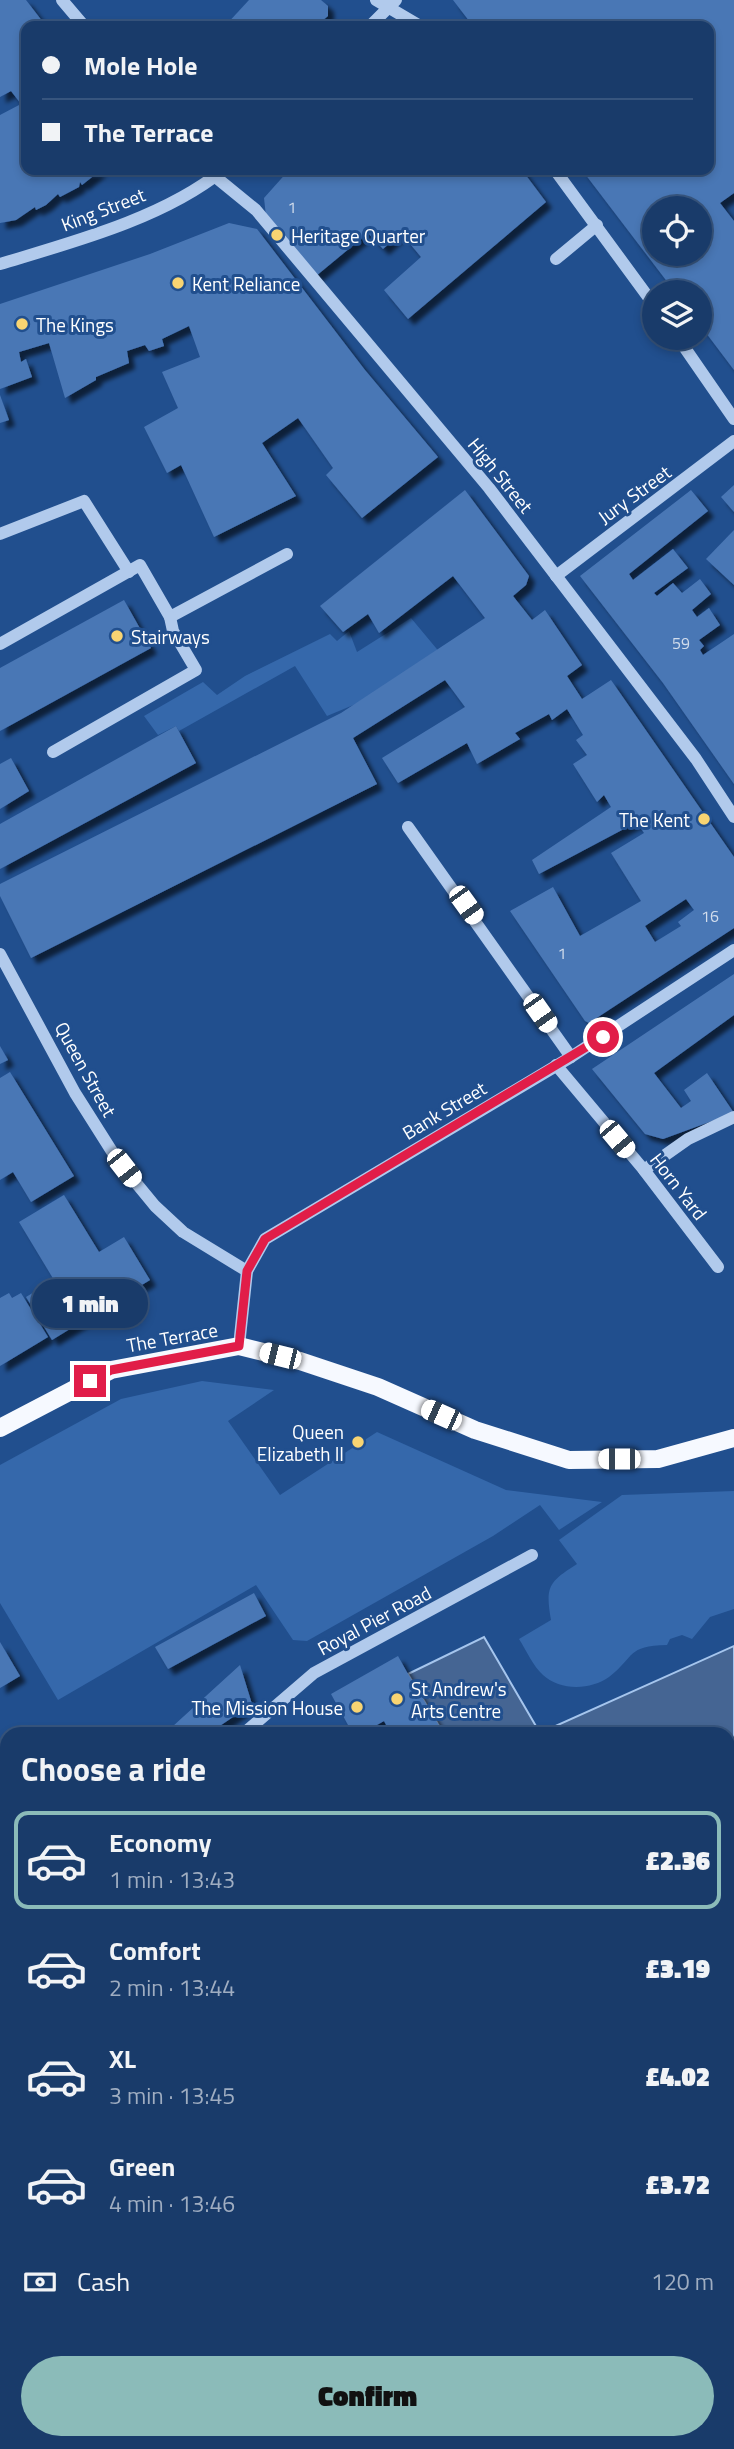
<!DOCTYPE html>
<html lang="en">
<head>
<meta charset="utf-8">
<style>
  :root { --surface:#193b6a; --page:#264672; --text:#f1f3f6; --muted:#9fadc1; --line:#37557e; --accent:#8bbbb9 }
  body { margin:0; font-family:"Titillium Web",sans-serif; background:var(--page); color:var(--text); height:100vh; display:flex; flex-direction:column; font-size:26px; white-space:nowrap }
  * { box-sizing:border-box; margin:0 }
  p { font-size:23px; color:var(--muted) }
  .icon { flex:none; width:38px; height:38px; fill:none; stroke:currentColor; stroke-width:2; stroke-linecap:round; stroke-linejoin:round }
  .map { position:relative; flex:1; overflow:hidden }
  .panel { position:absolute; left:0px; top:1727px; width:735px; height:723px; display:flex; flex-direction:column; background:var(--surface); border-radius:21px 21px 0 0; box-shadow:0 4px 10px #0003,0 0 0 2px var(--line) }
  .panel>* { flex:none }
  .top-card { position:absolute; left:21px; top:21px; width:693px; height:154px; border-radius:14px; box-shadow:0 4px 10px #0003,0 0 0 2px var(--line); display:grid; align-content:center; height:154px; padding:0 21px; background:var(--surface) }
  .buttons { position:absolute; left:642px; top:196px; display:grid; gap:14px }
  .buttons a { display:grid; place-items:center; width:70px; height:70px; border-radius:50%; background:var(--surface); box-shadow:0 4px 10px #0003,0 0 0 2px var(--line); font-size:35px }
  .end { position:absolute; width:32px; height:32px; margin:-16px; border:9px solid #e11d48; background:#fff; box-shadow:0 0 0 4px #fff }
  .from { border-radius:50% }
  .bubble { position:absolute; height:49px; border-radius:24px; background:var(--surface); box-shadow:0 4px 10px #0003,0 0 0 2px var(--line); font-size:23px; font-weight:800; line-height:49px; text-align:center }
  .car { position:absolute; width:21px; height:42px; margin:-21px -10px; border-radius:9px; box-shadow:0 0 5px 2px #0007; background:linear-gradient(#fff 24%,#345 0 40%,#fff 0 76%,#345 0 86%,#fff 0) }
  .top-card b { display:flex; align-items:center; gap:24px; height:66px; font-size:26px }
  .top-card b+b { border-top:2px solid var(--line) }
  .top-card i { width:18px; height:18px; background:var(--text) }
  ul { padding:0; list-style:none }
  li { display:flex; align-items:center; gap:21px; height:98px; margin:0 14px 10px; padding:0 7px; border:4px solid transparent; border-radius:14px }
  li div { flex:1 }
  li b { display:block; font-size:26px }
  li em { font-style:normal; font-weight:800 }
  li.on { border-color:var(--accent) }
  li>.icon { width:63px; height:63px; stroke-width:1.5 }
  h2 { padding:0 21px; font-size:32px; line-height:84px }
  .pay { display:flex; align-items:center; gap:18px; height:77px; padding:0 21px; font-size:26px }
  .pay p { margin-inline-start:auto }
  .action { display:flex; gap:14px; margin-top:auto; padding:14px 21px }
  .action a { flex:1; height:80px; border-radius:42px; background:var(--accent); color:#111; font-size:28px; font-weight:800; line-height:80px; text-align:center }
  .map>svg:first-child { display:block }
  .green { fill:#3568ab }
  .water { fill:#456593; stroke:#a5c5ed; stroke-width:2 }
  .building { fill:#4a77b5; fill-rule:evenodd; filter:url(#shadow) }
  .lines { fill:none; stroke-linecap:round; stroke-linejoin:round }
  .minor { stroke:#b1caec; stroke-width:12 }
  .major { stroke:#f6f9ff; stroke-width:18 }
  .route { stroke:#e11d48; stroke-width:9 }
  .poi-dot { fill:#f8d472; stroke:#214f8e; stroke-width:2.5 }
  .labels { text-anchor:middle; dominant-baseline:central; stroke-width:6; stroke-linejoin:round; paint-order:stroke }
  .number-label { font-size:16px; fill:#d2ddec }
  .street-label { font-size:19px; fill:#fff; stroke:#214f8e }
  .poi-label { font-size:19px; fill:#fff; stroke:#214f8e; text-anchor:start }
</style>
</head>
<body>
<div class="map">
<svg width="734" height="2449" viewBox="0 0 734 2449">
  <defs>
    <filter id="shadow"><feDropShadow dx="6" dy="6" stdDeviation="2" flood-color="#0009"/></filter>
  </defs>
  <rect width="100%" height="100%" fill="#214f8e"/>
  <g class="green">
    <path d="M411,618L441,654L363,701L327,716L295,666L179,731L176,726L158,735L144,716L203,682L217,695L245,676L330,634L337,641L349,631L357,652Z"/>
    <path d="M202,1381L274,1390L228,1421L280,1495L377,1432L506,1490L602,1502L559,1530L540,1505L493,1536L307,1641L293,1640L256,1585L58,1700L0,1603V1465L121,1399Z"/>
    <path d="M734,1491V1609L710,1617L692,1639L682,1635L670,1639L667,1645C626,1646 636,1656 609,1677C591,1690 560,1691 543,1675C533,1666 526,1650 519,1639L551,1620C545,1586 549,1582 577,1564L559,1540L622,1495Z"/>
  </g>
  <path class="water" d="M484,1637L540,1733L734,1646V2449H0V2195L7,2190V2443H728V1734H444L408,1674Z"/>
  <g class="building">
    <path d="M0,0H26L46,26H26V170H101L82,185L80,182L79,187L60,197L58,194L46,205L36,210L35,207L16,220L0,223V115L21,104L11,91L0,97Z"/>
    <path d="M249,0H321L328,6V16L316,26H225Z"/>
    <path d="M453,0H734V193L720,203L734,221V370L700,325V292H675L582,170H709V26H473ZM654,208H700V254H654Z"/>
    <path d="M289,170H522L546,202L408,319L384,290L421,257L401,233L383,249L368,233L316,276L266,216L264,198Z"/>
    <path d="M229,223L257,229L365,370L438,457L362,518L326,475L333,468L298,418L262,443L296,496L214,537L181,465L167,473L144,427L178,408L162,372L200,357L189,326L162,339L164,346L149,351L145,345L127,351L129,363L96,377V380L65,398L49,343L19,352L21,362L26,359L32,377L0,389V304L150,254Z"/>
    <path d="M0,395L9,420L0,423Z"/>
    <path d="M734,485V512L721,497Z"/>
    <path d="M465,490L529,576L526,585L513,596L532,620L545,610L582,665L567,676L582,699L611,680L734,857V928L589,1023L585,1021L510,911L553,887L580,936L641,901L611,853L644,833L637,822L539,874L532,860L611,807L604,795L597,802L573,764L587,755L576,740L583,735L567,709L552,720L549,714L515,733L520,739L477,764L467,743L398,783L382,758L465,707L445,680L353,738L377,784L31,958L0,896V884L341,713L485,618L453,576L379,633L368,614L343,632L320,606ZM686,899L694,910L678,922L681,926L655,942L645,926Z"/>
    <path d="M691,490L708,511L629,574L633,580L673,549L688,568L654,593L657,596L673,583L682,593L700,579L711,594L692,610L697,617L709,608L720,625L699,640L704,646L700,650L703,655L734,634V784L663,683L580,576Z"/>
    <path d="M734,530V585L706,559Z"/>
    <path d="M124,600L151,648L0,731V668Z"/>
    <path d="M176,726L196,763L0,869V824Z"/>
    <path d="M11,758L29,791L0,809V764Z"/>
    <path d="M734,974V1015L654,1073L681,1108L691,1101L684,1090L707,1073L734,1113L663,1139L645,1134L592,1069Z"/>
    <path d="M0,1046L8,1060L0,1064Z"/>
    <path d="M10,1072L74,1176L31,1202L13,1172L0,1180V1078Z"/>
    <path d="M64,1195L99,1252L124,1237L150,1280L52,1340L26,1297L54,1280L19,1222Z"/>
    <path d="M9,1293L12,1298L21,1293L48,1337L0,1366V1298Z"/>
    <path d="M254,1593L266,1616L168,1669L155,1647Z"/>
    <path d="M0,1642L20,1676L0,1688Z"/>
    <path d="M398,1656L408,1674L444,1734H391L384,1721L361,1734H353L331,1694Z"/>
    <path d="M240,1665L252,1704L208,1734H171L175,1731L172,1727Z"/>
    <path d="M7,1768V1840L0,1841V1769Z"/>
  </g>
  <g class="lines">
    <g class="minor">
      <path d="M62,0L84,26"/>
      <path d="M376,0L420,26"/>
      <path d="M370,26L396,0"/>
      <path d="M207,170L256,210L489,488L696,759L734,817"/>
      <path d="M555,170L654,305"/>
      <path d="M556,259L597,225"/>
      <path d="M0,264C73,242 164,218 223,170"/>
      <path d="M678,338L734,419"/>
      <path d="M0,534L84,501L129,572"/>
      <path d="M556,576L734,441"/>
      <path d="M0,644L140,565L170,617L287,554"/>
      <path d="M53,752L196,670L173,631L170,617"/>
      <path d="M408,827L571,1057"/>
      <path d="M0,954L75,1093L118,1161L155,1206L183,1232L247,1271"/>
      <path d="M556,1065L644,1170L718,1267"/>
      <path d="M644,1170L688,1139L734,1117"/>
      <path d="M239,1346L247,1271L265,1239L571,1057L734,950"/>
      <path d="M243,1734L314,1673L532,1555"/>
      <path d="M0,1885L7,1882"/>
    </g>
    <path class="major" d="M0,1428L111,1370L239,1346L300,1361L378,1387L475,1430L569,1460L658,1459L734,1438"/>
  </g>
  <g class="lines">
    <path class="route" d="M90,1381L111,1370L239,1346L247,1271L265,1239L603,1037"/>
  </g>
  <g class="poi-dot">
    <circle cx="277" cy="235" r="7"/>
    <circle cx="178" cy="283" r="7"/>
    <circle cx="22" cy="324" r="7"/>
    <circle cx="117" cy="636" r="7"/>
    <circle cx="704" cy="819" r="7"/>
    <circle cx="358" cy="1442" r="7"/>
    <circle cx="397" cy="1699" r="7"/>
    <circle cx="357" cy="1707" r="7"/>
  </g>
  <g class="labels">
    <g class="number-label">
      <text x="292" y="207">1</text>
      <text x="681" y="643">59</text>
      <text x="710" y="916">16</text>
      <text x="562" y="953">1</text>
    </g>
    <g class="street-label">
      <text transform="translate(103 209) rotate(-21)">King Street</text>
      <text transform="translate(501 475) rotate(51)">High Street</text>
      <text transform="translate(634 494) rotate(-36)">Jury Street</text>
      <text transform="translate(86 1069) rotate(61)">Queen Street</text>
      <text transform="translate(444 1110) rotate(-31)">Bank Street</text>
      <text transform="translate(679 1186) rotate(52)">Horn Yard</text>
      <text transform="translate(172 1337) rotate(-10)">The Terrace</text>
      <text transform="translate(374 1620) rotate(-28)">Royal Pier Road</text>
    </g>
    <g class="poi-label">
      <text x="291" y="235">Heritage Quarter</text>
      <text x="192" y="283">Kent Reliance</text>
      <text x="36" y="324">The Kings</text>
      <text x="131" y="636">Stairways</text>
      <text x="690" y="819" text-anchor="end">The Kent</text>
      <text x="344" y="1431" text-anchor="end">Queen<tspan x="344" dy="22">Elizabeth II</tspan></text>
      <text x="411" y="1688">St Andrew's<tspan x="411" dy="22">Arts Centre</tspan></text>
      <text x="343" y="1707" text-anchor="end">The Mission House</text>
    </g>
  </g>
</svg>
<div class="buttons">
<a><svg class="icon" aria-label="locate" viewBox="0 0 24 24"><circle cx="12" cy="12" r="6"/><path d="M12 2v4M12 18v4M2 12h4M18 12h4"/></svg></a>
<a><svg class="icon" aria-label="layers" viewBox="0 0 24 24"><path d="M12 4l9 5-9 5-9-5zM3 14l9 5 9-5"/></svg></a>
</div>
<i class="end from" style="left:603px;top:1037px"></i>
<i class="end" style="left:90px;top:1381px"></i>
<div class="bubble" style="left:32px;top:1279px;width:116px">1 min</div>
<i class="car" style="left:466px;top:905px;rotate:144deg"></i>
<i class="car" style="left:540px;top:1013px;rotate:145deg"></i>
<i class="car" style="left:617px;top:1139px;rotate:140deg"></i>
<i class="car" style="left:124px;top:1168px;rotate:142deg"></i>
<i class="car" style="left:280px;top:1356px;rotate:284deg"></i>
<i class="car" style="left:441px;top:1415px;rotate:294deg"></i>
<i class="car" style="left:619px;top:1459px;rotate:270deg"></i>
<div class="top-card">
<b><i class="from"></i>Mole Hole</b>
<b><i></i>The Terrace</b>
</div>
<section class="panel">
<h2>Choose a ride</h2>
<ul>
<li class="on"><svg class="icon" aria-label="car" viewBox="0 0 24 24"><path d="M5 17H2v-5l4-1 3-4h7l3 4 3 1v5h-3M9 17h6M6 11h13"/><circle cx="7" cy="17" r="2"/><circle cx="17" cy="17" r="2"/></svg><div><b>Economy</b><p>1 min · 13:43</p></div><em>£2.36</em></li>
<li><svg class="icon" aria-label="car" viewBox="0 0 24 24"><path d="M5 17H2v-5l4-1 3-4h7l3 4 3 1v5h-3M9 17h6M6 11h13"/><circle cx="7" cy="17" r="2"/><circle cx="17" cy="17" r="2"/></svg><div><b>Comfort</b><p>2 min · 13:44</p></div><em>£3.19</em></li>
<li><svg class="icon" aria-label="car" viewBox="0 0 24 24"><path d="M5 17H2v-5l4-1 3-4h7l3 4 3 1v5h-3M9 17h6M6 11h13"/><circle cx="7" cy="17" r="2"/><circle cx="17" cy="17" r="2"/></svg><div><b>XL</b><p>3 min · 13:45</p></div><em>£4.02</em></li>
<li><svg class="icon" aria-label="car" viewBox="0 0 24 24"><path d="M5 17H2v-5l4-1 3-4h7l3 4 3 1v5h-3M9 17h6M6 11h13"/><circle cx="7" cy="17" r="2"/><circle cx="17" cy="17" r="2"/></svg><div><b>Green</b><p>4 min · 13:46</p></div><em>£3.72</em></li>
</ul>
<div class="pay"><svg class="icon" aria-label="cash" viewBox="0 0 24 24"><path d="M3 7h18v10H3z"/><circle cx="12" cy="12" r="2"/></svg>Cash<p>120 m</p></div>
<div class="action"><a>Confirm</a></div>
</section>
</div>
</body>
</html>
